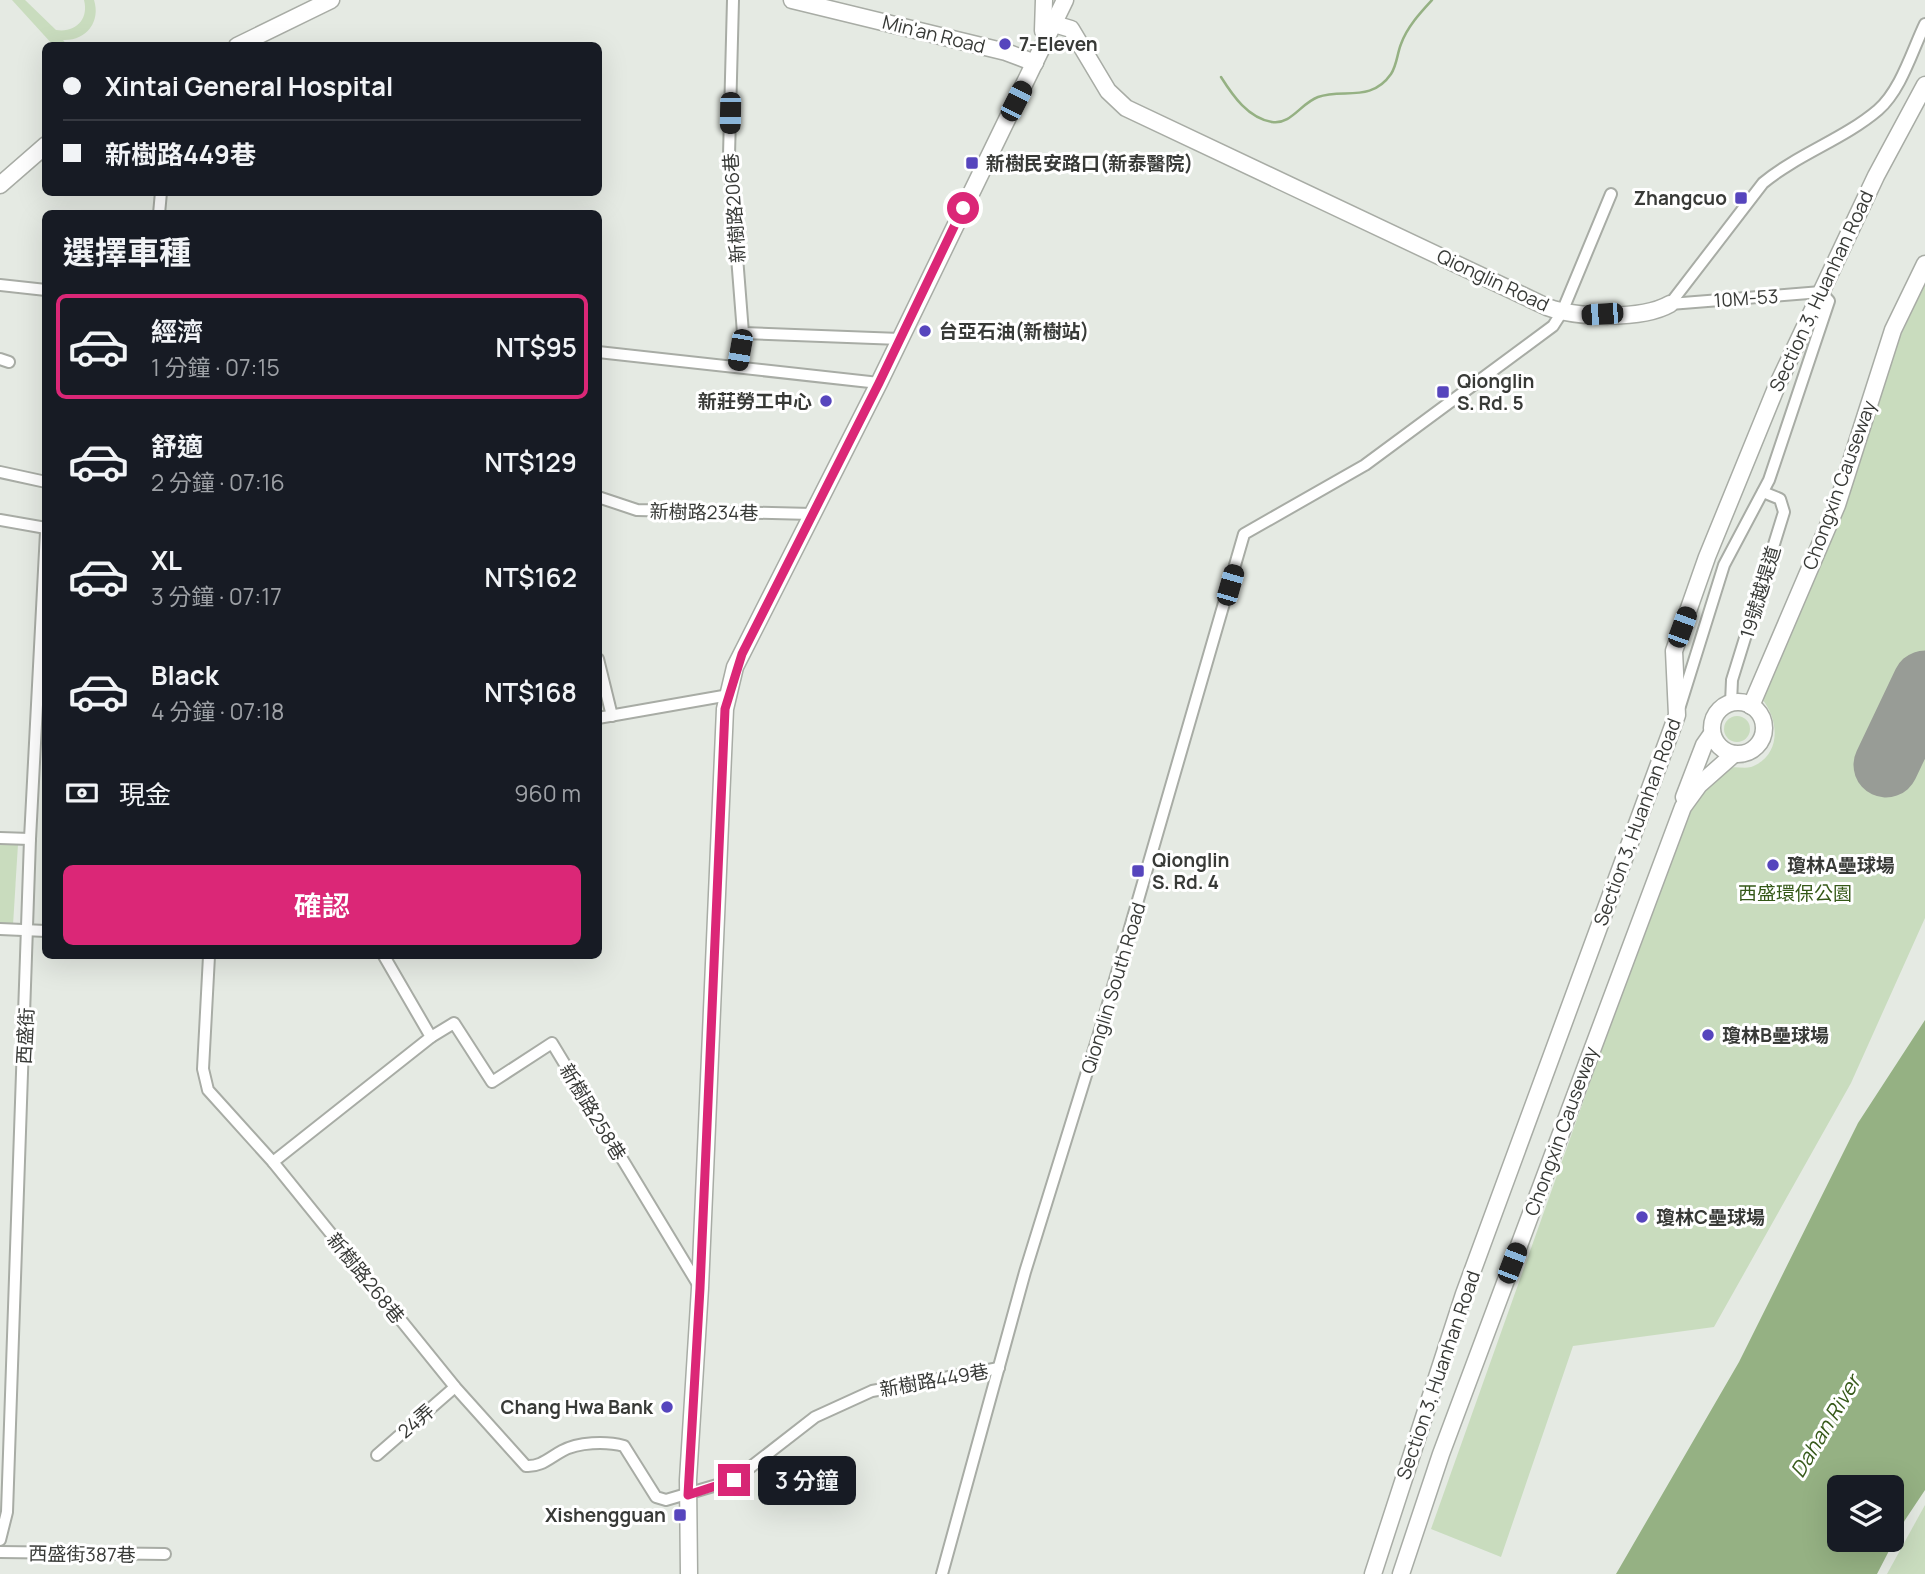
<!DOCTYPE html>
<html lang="zh-TW">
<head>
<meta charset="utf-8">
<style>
  :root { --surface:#171b24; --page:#242831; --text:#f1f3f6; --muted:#9ea1a6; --line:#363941; --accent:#db2777 }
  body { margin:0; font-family:Manrope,"Noto Sans TC",sans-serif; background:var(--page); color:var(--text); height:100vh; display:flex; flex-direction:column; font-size:26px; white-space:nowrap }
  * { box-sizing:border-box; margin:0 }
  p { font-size:23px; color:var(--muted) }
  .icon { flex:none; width:38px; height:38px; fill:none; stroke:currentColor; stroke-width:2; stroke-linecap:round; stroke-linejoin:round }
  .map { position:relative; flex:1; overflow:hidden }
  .side { position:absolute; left:42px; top:210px; width:560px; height:749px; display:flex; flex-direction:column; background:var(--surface); border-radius:10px; box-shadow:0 7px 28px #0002 }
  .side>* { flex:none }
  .hud { position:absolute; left:42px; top:42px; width:560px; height:154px; border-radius:10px; box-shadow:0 7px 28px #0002; display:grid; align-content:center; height:154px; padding:0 21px; background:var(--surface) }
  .fabs { position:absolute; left:1827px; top:1475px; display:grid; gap:14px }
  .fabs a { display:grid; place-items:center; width:77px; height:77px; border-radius:10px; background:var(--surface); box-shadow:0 7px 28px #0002; font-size:35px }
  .end { position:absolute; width:32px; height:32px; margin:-16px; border:9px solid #db2777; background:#fff; box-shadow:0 0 0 4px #fff }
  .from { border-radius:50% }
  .bubble { position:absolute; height:49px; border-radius:10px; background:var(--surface); box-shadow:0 7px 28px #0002; font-size:23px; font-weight:600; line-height:49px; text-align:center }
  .car { position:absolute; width:21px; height:42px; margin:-21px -10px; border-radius:9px; box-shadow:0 0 5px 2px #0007; background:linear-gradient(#222 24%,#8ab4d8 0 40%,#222 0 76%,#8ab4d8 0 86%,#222 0) }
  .hud b { display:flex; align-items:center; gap:24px; height:66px; font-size:26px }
  .hud b+b { border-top:2px solid var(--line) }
  .hud i { width:18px; height:18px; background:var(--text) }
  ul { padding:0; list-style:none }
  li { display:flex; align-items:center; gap:21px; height:105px; margin:0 14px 10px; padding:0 7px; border:4px solid transparent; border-radius:10px }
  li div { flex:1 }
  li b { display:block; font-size:26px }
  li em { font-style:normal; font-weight:600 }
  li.on { border-color:var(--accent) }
  li>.icon { width:63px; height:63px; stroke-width:1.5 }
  h2 { padding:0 21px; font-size:32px; line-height:84px }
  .pay { display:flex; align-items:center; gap:18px; height:77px; padding:0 21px; font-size:26px }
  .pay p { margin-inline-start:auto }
  .cta { display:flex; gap:14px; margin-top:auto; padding:14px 21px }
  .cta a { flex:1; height:80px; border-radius:10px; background:var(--accent); color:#fff; font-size:28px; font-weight:600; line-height:80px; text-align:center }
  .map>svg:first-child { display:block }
  .green { fill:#c9dcbe }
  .water { fill:#95b183; fill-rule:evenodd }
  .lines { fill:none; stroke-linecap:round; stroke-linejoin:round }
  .stream { stroke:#95b183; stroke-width:2.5 }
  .runway { stroke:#989c96; stroke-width:65 }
  .street-casing { stroke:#a8aca5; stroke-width:14 }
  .secondary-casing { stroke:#a8aca5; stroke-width:19 }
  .street { stroke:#fff; stroke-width:10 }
  .secondary { stroke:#fff; stroke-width:16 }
  .route { stroke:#db2777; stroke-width:9 }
  .poi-dot { fill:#5645bd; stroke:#fff; stroke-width:2.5 }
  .labels { text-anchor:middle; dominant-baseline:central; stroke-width:6; stroke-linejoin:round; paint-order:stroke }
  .street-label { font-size:19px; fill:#383a37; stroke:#fff }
  .poi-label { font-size:19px; font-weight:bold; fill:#383a37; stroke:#fff; text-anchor:start }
  .park-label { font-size:19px; fill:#345817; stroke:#fff }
  .water-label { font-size:21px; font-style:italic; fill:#375a1a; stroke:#fff }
</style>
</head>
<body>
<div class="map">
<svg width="1925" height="1574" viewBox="0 0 1925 1574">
  <rect width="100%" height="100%" fill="#e5eae3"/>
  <g class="green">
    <path d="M12,0H25L56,30C76,33 89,19 84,0H94C101,22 86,41 63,40L67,45H53Z"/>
    <path d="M1925,284V918L1851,1083L1714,1327L1573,1346L1501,1557L1431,1529L1691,799C1702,791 1717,773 1729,768C1735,766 1744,769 1751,767C1781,756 1780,721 1762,699L1855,475L1854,435Z"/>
    <circle cx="1737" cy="729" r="13"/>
    <path d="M0,842L18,844L13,925L0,924Z"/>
    <path d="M1925,1505V1574H1887Z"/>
  </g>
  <path class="water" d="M1925,1020V1490L1905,1520L1877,1574H1616L1739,1362L1858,1123ZM1839,1488H1892V1540H1839Z"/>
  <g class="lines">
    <path class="stream" d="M1221,77C1233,96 1248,118 1272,122C1291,125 1301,103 1318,97C1343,88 1371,103 1391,74C1397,65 1397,54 1401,44C1407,27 1420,13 1432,0"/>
    <path class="runway" d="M1886,765L1925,683"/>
    <g class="street-casing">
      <g id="street">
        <path d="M733,0L729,155L743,333L738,367"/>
        <path d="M159,214L161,192"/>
        <path d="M0,285L46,290"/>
        <path d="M1670,304L1821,292L1829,301L1769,480L1724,565L1680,706"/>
        <path d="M1670,304L1763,183C1798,154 1844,139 1878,110C1901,90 1912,51 1925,24"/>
        <path d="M743,333L900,339"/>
        <path d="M598,352L879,383"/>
        <path d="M0,359L9,362"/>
        <path d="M0,472L46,482"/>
        <path d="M598,497L637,510L812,514"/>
        <path d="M0,520L46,528"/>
        <path d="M598,659L612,716"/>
        <path d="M1731,703L1732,680L1784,512L1780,499L1763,492"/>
        <path d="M598,718L729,695"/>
        <path d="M0,838L30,839"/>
        <path d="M0,929L46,931"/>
        <path d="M209,956L203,1069L208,1090L273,1162"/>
        <path d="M384,956L431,1037L273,1162L455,1387L526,1466C541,1467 549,1458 562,1451C578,1442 606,1441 624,1446L656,1497L666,1500L734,1480L815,1417L872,1391L999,1368"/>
        <path d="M431,1037L454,1023L492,1082L552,1043L699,1286"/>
        <path d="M377,1455L455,1387"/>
        <path d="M0,1540L7,1512L30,839L46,532"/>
        <path d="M0,1552L165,1554"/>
        <path d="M942,1574L1025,1272L1105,1014L1244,534L1365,465L1553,326L1562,312L1611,194"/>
      </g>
    </g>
    <g class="secondary-casing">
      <g id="secondary">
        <path d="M792,0L1006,52L1035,63"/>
        <path d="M1044,21L1071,29L1108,91L1126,108L1547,307C1577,318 1642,320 1670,304"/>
        <path d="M1043,31L1044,0"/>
        <path d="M237,46L331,0"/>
        <path d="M0,185L46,145"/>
        <circle cx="1738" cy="728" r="26"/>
        <path d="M1751,706L1837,505L1893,330L1925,264"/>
        <path d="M1684,797L1704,745L1711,735"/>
        <path d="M689,1574L688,1480L700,1288L725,709L735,667L879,383L1065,0"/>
        <path d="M1373,1574L1464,1294L1677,715L1674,651L1707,557L1776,388L1876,176L1925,85"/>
        <path d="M1401,1574L1441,1454L1683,807L1699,785L1734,754"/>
      </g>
    </g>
    <use href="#street" class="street"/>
    <use href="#secondary" class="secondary"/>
  </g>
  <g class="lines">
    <path class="route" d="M734,1480L688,1495L700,1288L725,709L742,654L879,383L963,208"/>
  </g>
  <g class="poi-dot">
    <circle cx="1005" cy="44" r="7"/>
    <rect x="965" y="156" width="14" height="14" rx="3.5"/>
    <rect x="1734" y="191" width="14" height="14" rx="3.5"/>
    <circle cx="925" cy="331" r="7"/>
    <rect x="1436" y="385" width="14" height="14" rx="3.5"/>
    <circle cx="826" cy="401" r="7"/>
    <circle cx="1773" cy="865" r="7"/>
    <rect x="1131" y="864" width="14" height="14" rx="3.5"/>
    <circle cx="1708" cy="1035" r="7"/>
    <circle cx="1642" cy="1217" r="7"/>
    <circle cx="667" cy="1407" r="7"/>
    <rect x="673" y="1508" width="14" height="14" rx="3.5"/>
  </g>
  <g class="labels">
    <g class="street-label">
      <text transform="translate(934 34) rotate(14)">Min'an Road</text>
      <text transform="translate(734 208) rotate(-94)">新樹路206巷</text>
      <text transform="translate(1493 280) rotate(25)">Qionglin Road</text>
      <text transform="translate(1821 291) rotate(-65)">Section 3, Huanhan Road</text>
      <text transform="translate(1746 298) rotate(-4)">10M-53</text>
      <text transform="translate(1839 485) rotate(-70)">Chongxin Causeway</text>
      <text transform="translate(704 512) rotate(1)">新樹路234巷</text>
      <text transform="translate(1760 592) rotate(-73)">19號越堤道</text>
      <text transform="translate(1637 822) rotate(-70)">Section 3, Huanhan Road</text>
      <text transform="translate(1113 988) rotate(-73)">Qionglin South Road</text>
      <text transform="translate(25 1036) rotate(-87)">西盛街</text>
      <text transform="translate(593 1112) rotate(59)">新樹路258巷</text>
      <text transform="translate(1561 1131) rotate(-70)">Chongxin Causeway</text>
      <text transform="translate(366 1278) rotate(51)">新樹路268巷</text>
      <text transform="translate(1438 1375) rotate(-71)">Section 3, Huanhan Road</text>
      <text transform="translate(934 1380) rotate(-10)">新樹路449巷</text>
      <text transform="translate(416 1421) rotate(-41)">24弄</text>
      <text transform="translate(82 1554) rotate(1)">西盛街387巷</text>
    </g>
    <g class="poi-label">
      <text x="1019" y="44">7-Eleven</text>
      <text x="986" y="163">新樹民安路口(新泰醫院)</text>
      <text x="1727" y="198" text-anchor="end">Zhangcuo</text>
      <text x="939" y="331">台亞石油(新樹站)</text>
      <text x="1457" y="381">Qionglin<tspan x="1457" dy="22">S. Rd. 5</tspan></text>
      <text x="812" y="401" text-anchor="end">新莊勞工中心</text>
      <text x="1152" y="860">Qionglin<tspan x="1152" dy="22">S. Rd. 4</tspan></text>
      <text x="1787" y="865">瓊林A壘球場</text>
      <text x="1722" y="1035">瓊林B壘球場</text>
      <text x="1656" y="1217">瓊林C壘球場</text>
      <text x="653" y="1407" text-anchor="end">Chang Hwa Bank</text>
      <text x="666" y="1515" text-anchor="end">Xishengguan</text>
    </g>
    <g class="park-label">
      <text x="1795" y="893">西盛環保公園</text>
    </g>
    <g class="water-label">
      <text transform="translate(1825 1426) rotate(-59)">Dahan River</text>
    </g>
  </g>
</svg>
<div class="fabs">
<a><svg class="icon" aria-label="layers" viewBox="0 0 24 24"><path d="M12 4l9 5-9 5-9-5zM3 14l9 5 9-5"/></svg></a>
</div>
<i class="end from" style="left:963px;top:208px"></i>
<i class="end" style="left:734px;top:1480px"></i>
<div class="bubble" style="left:758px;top:1456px;width:98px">3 分鐘</div>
<i class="car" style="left:1016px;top:101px;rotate:27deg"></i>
<i class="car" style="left:730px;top:113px;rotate:181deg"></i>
<i class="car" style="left:1602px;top:314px;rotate:266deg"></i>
<i class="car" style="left:740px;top:350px;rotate:190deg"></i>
<i class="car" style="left:1230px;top:585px;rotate:16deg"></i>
<i class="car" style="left:1682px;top:627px;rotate:20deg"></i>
<i class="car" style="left:1512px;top:1263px;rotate:21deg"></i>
<div class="hud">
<b><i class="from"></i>Xintai General Hospital</b>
<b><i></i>新樹路449巷</b>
</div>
<section class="side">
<h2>選擇車種</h2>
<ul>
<li class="on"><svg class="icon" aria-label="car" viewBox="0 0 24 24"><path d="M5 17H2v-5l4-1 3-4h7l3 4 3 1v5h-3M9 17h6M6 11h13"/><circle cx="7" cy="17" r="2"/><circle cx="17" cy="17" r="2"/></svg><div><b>經濟</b><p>1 分鐘 · 07:15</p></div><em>NT$95</em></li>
<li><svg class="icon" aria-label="car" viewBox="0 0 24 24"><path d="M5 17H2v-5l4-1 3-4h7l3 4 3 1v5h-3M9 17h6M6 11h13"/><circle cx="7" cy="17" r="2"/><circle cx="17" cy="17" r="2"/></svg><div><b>舒適</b><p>2 分鐘 · 07:16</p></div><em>NT$129</em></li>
<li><svg class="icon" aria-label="car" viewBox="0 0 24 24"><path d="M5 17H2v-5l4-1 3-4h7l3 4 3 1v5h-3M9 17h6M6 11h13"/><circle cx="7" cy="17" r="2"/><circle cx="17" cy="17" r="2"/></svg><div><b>XL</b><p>3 分鐘 · 07:17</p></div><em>NT$162</em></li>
<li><svg class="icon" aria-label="car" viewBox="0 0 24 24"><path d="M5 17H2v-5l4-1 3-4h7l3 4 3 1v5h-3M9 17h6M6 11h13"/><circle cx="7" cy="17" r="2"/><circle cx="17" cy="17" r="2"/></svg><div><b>Black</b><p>4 分鐘 · 07:18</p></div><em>NT$168</em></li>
</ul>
<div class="pay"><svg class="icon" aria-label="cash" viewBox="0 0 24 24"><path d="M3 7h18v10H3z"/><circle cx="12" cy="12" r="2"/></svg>現金<p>960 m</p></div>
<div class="cta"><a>確認</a></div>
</section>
</div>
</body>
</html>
